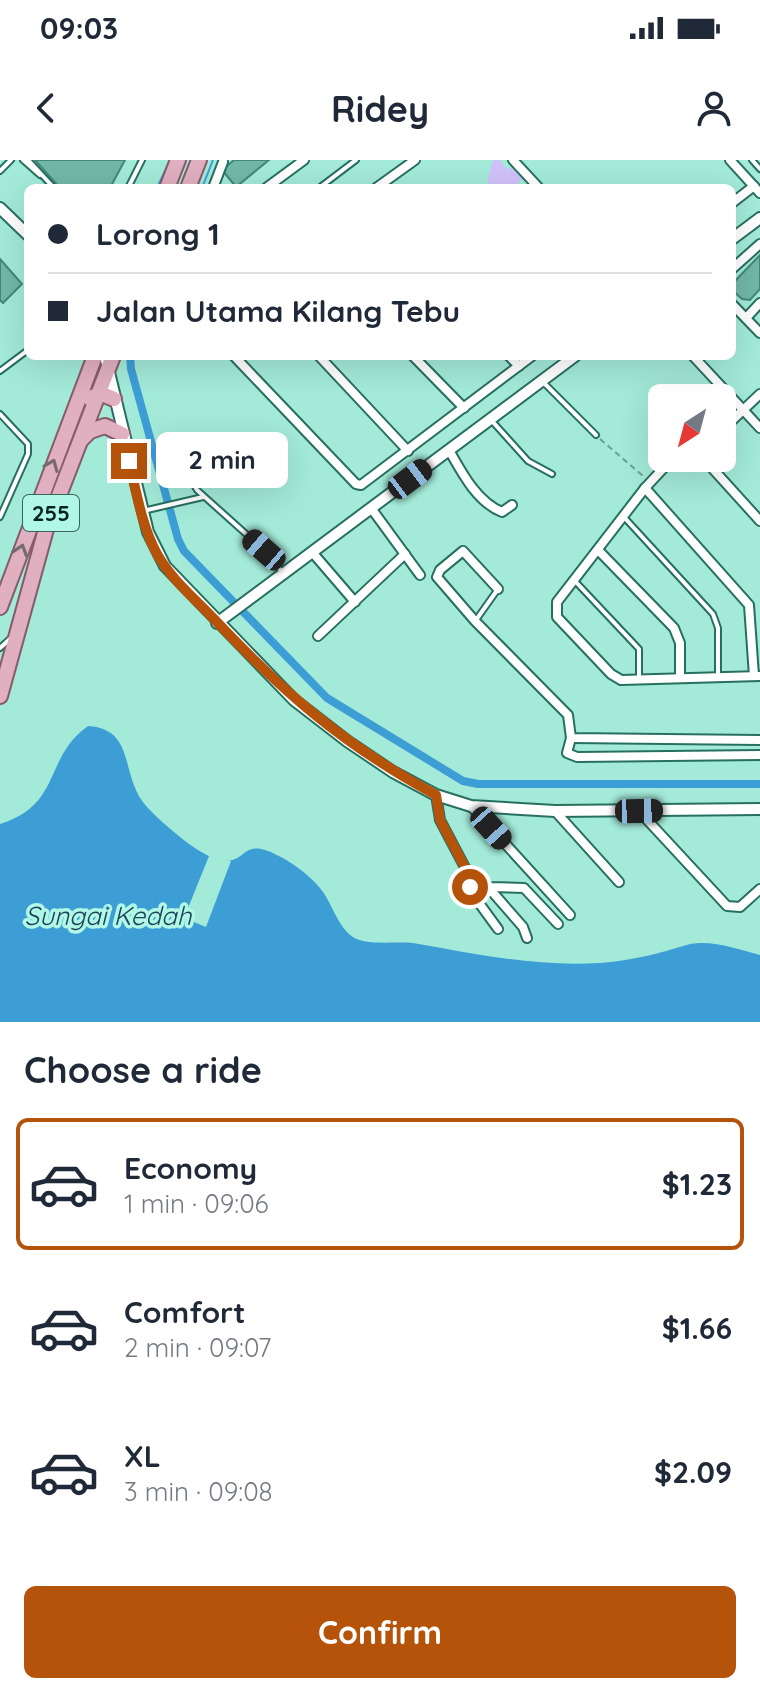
<!DOCTYPE html>
<html lang="en">
<head>
<meta charset="utf-8">
<style>
  :root { --surface:#fff; --page:#f6f6f7; --text:#1f2937; --muted:#747a83; --line:#e0e1e3; --accent:#b45309 }
  body { margin:0; font-family:Quicksand,sans-serif; background:var(--page); color:var(--text); height:100vh; display:flex; flex-direction:column; font-size:30px; white-space:nowrap }
  * { box-sizing:border-box; margin:0 }
  p { font-size:26px; color:var(--muted) }
  .icon { flex:none; width:44px; height:44px; fill:none; stroke:currentColor; stroke-width:2; stroke-linecap:round; stroke-linejoin:round }
  .map { position:relative; height:862px; overflow:hidden }
  .details { display:flex; flex-direction:column; background:var(--surface); flex:1 }
  .details>* { flex:none }
  .hud { position:absolute; left:24px; top:24px; width:712px; height:176px; border-radius:12px; box-shadow:0 8px 32px #0002; display:grid; align-content:center; height:176px; padding:0 24px; background:var(--surface) }
  .needle { width:52px; rotate:216deg }
  .fabs { position:absolute; left:648px; top:224px; display:grid; gap:16px }
  .fabs a { display:grid; place-items:center; width:88px; height:88px; border-radius:12px; background:var(--surface); box-shadow:0 8px 32px #0002; font-size:40px }
  .end { position:absolute; width:36px; height:36px; margin:-18px; border:10px solid #b45309; background:#fff; box-shadow:0 0 0 4px #fff }
  .from { border-radius:50% }
  .bubble { position:absolute; height:56px; border-radius:12px; background:var(--surface); box-shadow:0 8px 32px #0002; font-size:26px; font-weight:700; line-height:56px; text-align:center }
  .car { position:absolute; width:24px; height:48px; margin:-24px -12px; border-radius:10px; box-shadow:0 0 6px 2px #0007; background:linear-gradient(#222 24%,#8ab4d8 0 40%,#222 0 76%,#8ab4d8 0 86%,#222 0) }
  .hud b { display:flex; align-items:center; gap:28px; height:76px; font-size:30px }
  .hud b+b { border-top:2px solid var(--line) }
  .hud i { width:20px; height:20px; background:var(--text) }
  ul { padding:0; list-style:none }
  li { display:flex; align-items:center; gap:24px; height:132px; margin:0 16px 12px; padding:0 8px; border:4px solid transparent; border-radius:12px }
  li div { flex:1 }
  li b { display:block; font-size:30px }
  li em { font-style:normal; font-weight:700 }
  li.current { border-color:var(--accent) }
  li>.icon { width:72px; height:72px; stroke-width:1.5 }
  h2 { padding:0 24px; font-size:36px; line-height:96px }
  .action { display:flex; gap:16px; margin-top:auto; padding:16px 24px }
  .action a { flex:1; height:92px; border-radius:12px; background:var(--accent); color:#fff; font-size:32px; font-weight:700; line-height:92px; text-align:center }
  .status { display:flex; justify-content:space-between; align-items:center; height:56px; padding:0 40px; background:var(--surface); direction:ltr }
  .status svg { height:22px; fill:currentColor }
  header { display:flex; justify-content:space-between; align-items:center; height:104px; padding:0 24px; background:var(--surface); font-size:36px; font-weight:700 }
  .map>svg:first-child { display:block }
  .green { fill:#d1c1fa }
  .water { fill:#3d9ed6 }
  .pier { fill:#a3ead8 }
  .lines { fill:none; stroke-linecap:round; stroke-linejoin:round }
  .stream { stroke:#3d9ed6; stroke-width:2 }
  .canal { stroke:#3d9ed6; stroke-width:8 }
  .building { fill:#71b7a7; stroke:#428879; stroke-width:2 }
  .service-casing { stroke:#276f61; stroke-width:8 }
  .minor-casing { stroke:#276f61; stroke-width:12 }
  .tertiary-casing { stroke:#276f61; stroke-width:14 }
  .primary-casing { stroke:#865c6c; stroke-width:18 }
  .path { stroke:#6aa194; stroke-width:2; stroke-dasharray:6 4; stroke-linecap:butt }
  .service { stroke:#fff; stroke-width:4 }
  .minor { stroke:#fff; stroke-width:8 }
  .tertiary { stroke:#fff; stroke-width:10 }
  .primary { stroke:#e0afc0; stroke-width:14 }
  .oneway { stroke:#746a70 }
  .route { stroke:#b45309; stroke-width:10 }
  .labels { text-anchor:middle; dominant-baseline:central; stroke-width:7; stroke-linejoin:round; paint-order:stroke }
  .shield { fill:#b0f7e6; stroke:#3a645b; stroke-width:2 }
  .shield-label { font-size:22px; font-weight:bold; fill:#07251f }
  .water-label { font-size:26px; font-style:italic; fill:#1b435b; stroke:#b0f7e6 }
</style>
</head>
<body>
<div class="status"><b>09:03</b><svg viewBox="0 0 49 12"><path d="M0 12V9h3v3zM5 12V6h3v6zM10 12V3h3v9zM15 12V0h3v12zM26 1h20v11H26zM47 4h2v5h-2z"/></svg></div>
<header><svg class="icon" aria-label="back" viewBox="0 0 24 24"><path d="M15 5l-7 7 7 7"/></svg>Ridey<svg class="icon" aria-label="person" viewBox="0 0 24 24"><circle cx="12" cy="8" r="4"/><path d="M4 21q1-7 8-7t8 7"/></svg></header>
<div class="map">
<svg width="760" height="862" viewBox="0 0 760 862">
  <rect width="100%" height="100%" fill="#a3ead8"/>
  <path class="green" d="M493,0H499L508,10L511,7L522,19L513,28H494L487,21Z"/>
  <path class="water" d="M88,566C137,569 119,617 147,647C162,663 204,701 226,701C249,700 242,676 281,697C296,705 313,718 323,732C333,746 338,767 353,777C367,786 396,781 413,783C476,794 536,807 600,803C623,801 644,797 666,791C678,788 688,783 701,783C723,783 740,790 760,795V862H0V664C63,644 43,598 88,566Z"/>
  <path class="pier" d="M209,696L231,701L206,767L184,758Z"/>
  <g class="lines">
    <g class="stream">
      <path d="M157,28L170,0"/>
      <path d="M202,28L213,0"/>
    </g>
    <path class="canal" d="M130,196L131,209L178,379L184,391L327,538L463,621L478,624H760"/>
  </g>
  <g class="building">
    <path d="M35,0H125L110,28H60Z"/>
    <path d="M234,0H269L236,27L222,10Z"/>
    <path d="M760,95V129L750,140L742,139L732,130V124Z"/>
    <path d="M0,99L22,124L3,143L0,140Z"/>
  </g>
  <g class="lines">
    <g class="service-casing">
      <g id="service">
        <path d="M23,0L40,15"/>
        <path d="M28,0L54,28"/>
        <path d="M752,0L760,9"/>
        <path d="M0,11L11,0"/>
        <path d="M128,28L142,0"/>
        <path d="M319,28L356,0"/>
        <path d="M0,211L28,190"/>
        <path d="M544,223L596,275"/>
        <path d="M0,254L28,284V294L0,357"/>
        <path d="M492,261L528,301L552,314"/>
        <path d="M175,277L184,307L197,330L264,390L282,412"/>
        <path d="M143,351L203,337"/>
        <path d="M623,356L713,454L718,468V515"/>
        <path d="M574,420L639,489V519"/>
        <path d="M476,460L498,429"/>
        <path d="M0,488L10,479"/>
      </g>
    </g>
    <g class="minor-casing">
      <g id="minor">
        <path d="M513,0L539,28"/>
        <path d="M730,0L760,33"/>
        <path d="M213,28L223,2"/>
        <path d="M266,28L304,0"/>
        <path d="M376,28L415,0"/>
        <path d="M732,43L754,26"/>
        <path d="M732,109L760,84"/>
        <path d="M732,144L760,173"/>
        <path d="M746,158L760,143"/>
        <path d="M234,196L356,324L361,325L532,196"/>
        <path d="M319,196L408,291"/>
        <path d="M413,196L464,248"/>
        <path d="M509,196L519,206"/>
        <path d="M693,196L760,268"/>
        <path d="M722,270L760,234"/>
        <path d="M449,290C462,313 477,342 502,352L512,345"/>
        <path d="M673,298L645,328L557,442V457L611,514L621,520L760,516"/>
        <path d="M703,298L760,361"/>
        <path d="M645,328L749,445L754,516"/>
        <path d="M371,348L420,415"/>
        <path d="M598,390L674,468L680,483V518"/>
        <path d="M312,392L355,442"/>
        <path d="M498,429L463,391L440,410L437,417L475,461L568,555L571,578L760,580"/>
        <path d="M318,476L405,394"/>
        <path d="M571,578L567,593L577,597L760,595"/>
        <path d="M436,635L440,660L470,717L471,732L498,769"/>
        <path d="M471,646L570,755"/>
        <path d="M555,651L619,722"/>
        <path d="M639,651L727,746L740,747L760,729"/>
        <path d="M470,717L489,727L524,728L558,764"/>
        <path d="M489,728L523,767L527,778"/>
      </g>
    </g>
    <g class="tertiary-casing">
      <g id="tertiary">
        <path d="M0,48L28,75"/>
        <path d="M732,79L760,58"/>
        <path d="M105,196L148,372L165,406L294,540L347,581L393,612L436,635L471,646L555,651L760,649"/>
        <path d="M217,463L575,196"/>
      </g>
    </g>
    <g class="primary-casing">
      <g id="primary">
        <path d="M167,28L178,0"/>
        <path d="M188,28L199,0"/>
        <path d="M89,238L102,234L114,239"/>
        <path d="M81,280L90,271L105,266L122,274"/>
        <path d="M0,447L95,196"/>
        <path d="M0,536L46,369L113,196"/>
      </g>
    </g>
    <path class="path" d="M600,279L643,316"/>
    <use href="#service" class="service"/>
    <use href="#minor" class="minor"/>
    <use href="#tertiary" class="tertiary"/>
    <use href="#primary" class="primary"/>
  </g>
  <defs><path id="oneway-chevron" d="M-2-3.5L2.5 0L-2 3.5" fill="none" stroke-width="1.6" stroke-linecap="round" stroke-linejoin="round" transform="scale(2)"/></defs>
  <g class="oneway">
    <use href="#oneway-chevron" transform="translate(52 305) rotate(-68)"/>
    <use href="#oneway-chevron" transform="translate(21 390) rotate(-72)"/>
  </g>
  <g class="lines">
    <path class="route" d="M129,301C136,331 142,367 157,394C171,419 194,438 213,458C285,534 344,585 436,635L440,660L470,717V727"/>
  </g>
  <g class="labels">
    <rect class="shield" x="23" y="335" width="56" height="36" rx="6"/>
    <g class="shield-label">
      <text x="51" y="353">255</text>
    </g>
    <g class="water-label">
      <text x="108" y="755">Sungai Kedah</text>
    </g>
  </g>
</svg>
<div class="fabs">
<a><svg class="needle" viewBox="-14 -14 28 28"><path d="M0-13l5 13h-10z" fill="#e53935"/><path d="M0 13l5-13h-10z" fill="#747a83"/></svg></a>
</div>
<i class="end from" style="left:470px;top:727px"></i>
<i class="end" style="left:129px;top:301px"></i>
<div class="bubble" style="left:156px;top:272px;width:132px">2 min</div>
<i class="car" style="left:410px;top:319px;rotate:53deg"></i>
<i class="car" style="left:264px;top:390px;rotate:311deg"></i>
<i class="car" style="left:639px;top:651px;rotate:89deg"></i>
<i class="car" style="left:491px;top:668px;rotate:138deg"></i>
<div class="hud">
<b><i class="from"></i>Lorong 1</b>
<b><i></i>Jalan Utama Kilang Tebu</b>
</div>
</div>
<section class="details">
<h2>Choose a ride</h2>
<ul>
<li class="current"><svg class="icon" aria-label="car" viewBox="0 0 24 24"><path d="M5 17H2v-5l4-1 3-4h7l3 4 3 1v5h-3M9 17h6M6 11h13"/><circle cx="7" cy="17" r="2"/><circle cx="17" cy="17" r="2"/></svg><div><b>Economy</b><p>1 min · 09:06</p></div><em>$1.23</em></li>
<li><svg class="icon" aria-label="car" viewBox="0 0 24 24"><path d="M5 17H2v-5l4-1 3-4h7l3 4 3 1v5h-3M9 17h6M6 11h13"/><circle cx="7" cy="17" r="2"/><circle cx="17" cy="17" r="2"/></svg><div><b>Comfort</b><p>2 min · 09:07</p></div><em>$1.66</em></li>
<li><svg class="icon" aria-label="car" viewBox="0 0 24 24"><path d="M5 17H2v-5l4-1 3-4h7l3 4 3 1v5h-3M9 17h6M6 11h13"/><circle cx="7" cy="17" r="2"/><circle cx="17" cy="17" r="2"/></svg><div><b>XL</b><p>3 min · 09:08</p></div><em>$2.09</em></li>
</ul>
<div class="action"><a>Confirm</a></div>
</section>
</body>
</html>
